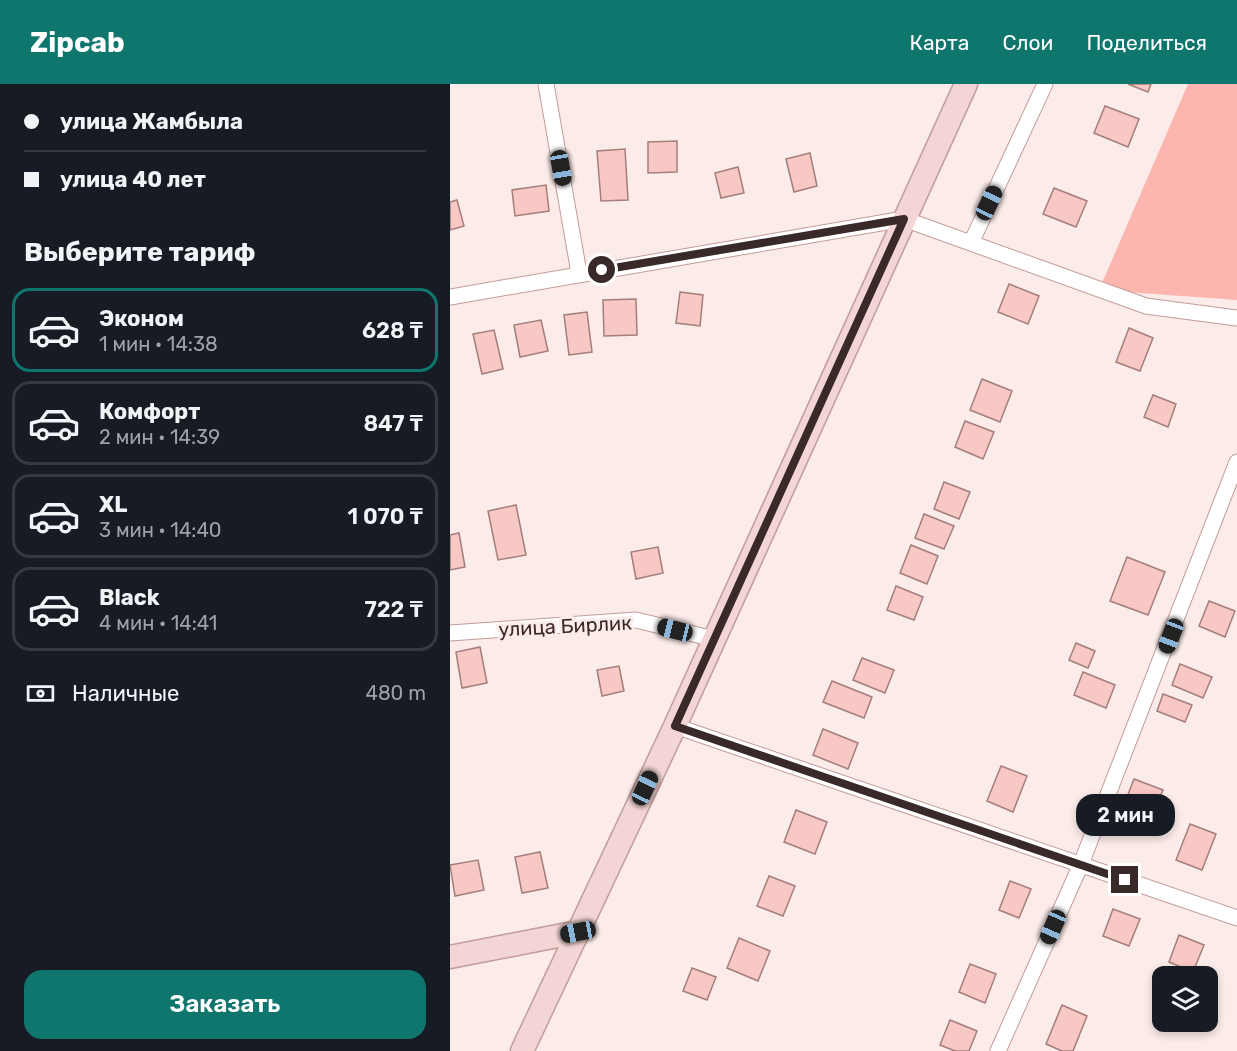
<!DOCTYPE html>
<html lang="ru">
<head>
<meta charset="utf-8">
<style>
  :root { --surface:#171b24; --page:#20242c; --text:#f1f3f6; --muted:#9ea1a6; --line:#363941; --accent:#0f766e }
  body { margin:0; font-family:Rubik,sans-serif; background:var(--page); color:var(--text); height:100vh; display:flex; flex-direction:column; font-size:22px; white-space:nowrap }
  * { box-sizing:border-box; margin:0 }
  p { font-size:20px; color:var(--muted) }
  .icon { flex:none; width:33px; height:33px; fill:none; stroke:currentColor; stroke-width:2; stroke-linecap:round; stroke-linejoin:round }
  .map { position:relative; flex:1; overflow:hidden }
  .side { display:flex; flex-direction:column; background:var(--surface); width:450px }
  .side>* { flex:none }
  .hud { display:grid; align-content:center; height:132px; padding:0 24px; background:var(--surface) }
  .buttons { position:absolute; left:702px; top:882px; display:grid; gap:12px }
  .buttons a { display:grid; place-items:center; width:66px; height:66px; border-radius:12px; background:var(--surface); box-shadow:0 3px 9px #0003; font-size:30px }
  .end { position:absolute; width:27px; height:27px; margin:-14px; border:8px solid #392a29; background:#fff; box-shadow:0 0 0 3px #fff }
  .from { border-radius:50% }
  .bubble { position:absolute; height:42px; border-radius:18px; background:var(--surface); box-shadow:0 3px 9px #0003; font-size:20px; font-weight:600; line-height:42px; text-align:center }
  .car { position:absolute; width:18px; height:36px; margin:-18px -9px; border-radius:8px; box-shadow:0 0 4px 2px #0007; background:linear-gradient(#222 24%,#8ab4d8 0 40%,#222 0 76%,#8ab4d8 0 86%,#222 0) }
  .hud b { display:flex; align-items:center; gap:21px; height:57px; font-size:22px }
  .hud b+b { border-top:2px solid var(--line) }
  .hud i { width:15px; height:15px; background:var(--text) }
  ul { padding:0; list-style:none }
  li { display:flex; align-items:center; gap:18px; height:84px; margin:0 12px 9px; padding:0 12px; border:3px solid var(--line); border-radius:18px }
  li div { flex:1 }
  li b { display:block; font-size:22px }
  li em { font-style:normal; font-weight:600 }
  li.on { border-color:var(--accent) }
  li>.icon { width:54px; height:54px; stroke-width:1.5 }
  h2 { padding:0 24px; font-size:27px; line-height:72px }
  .pay { display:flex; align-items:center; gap:15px; height:66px; padding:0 24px; font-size:22px }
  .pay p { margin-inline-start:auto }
  .button { display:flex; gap:12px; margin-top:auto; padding:12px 24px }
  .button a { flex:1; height:69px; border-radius:18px; background:var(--accent); color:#fff; font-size:24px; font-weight:600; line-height:69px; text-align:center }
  header { display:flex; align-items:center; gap:36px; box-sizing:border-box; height:84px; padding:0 30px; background:var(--accent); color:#fff }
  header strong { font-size:28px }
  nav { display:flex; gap:33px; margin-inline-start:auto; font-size:21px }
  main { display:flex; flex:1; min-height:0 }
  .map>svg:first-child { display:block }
  .green { fill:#fdb5af }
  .building { fill:#f8c8c4; stroke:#a37e7b; stroke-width:1.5 }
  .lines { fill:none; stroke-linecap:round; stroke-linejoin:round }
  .street-casing { stroke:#c29c98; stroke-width:17 }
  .secondary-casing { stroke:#c29c98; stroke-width:25 }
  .street { stroke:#fff; stroke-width:15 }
  .secondary { stroke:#f2d5d4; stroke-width:22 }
  .route { stroke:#392a29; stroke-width:8 }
  .labels { text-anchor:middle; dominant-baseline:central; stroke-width:6; stroke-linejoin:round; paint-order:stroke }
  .street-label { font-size:20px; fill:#392a29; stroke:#fbebe9 }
</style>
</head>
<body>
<header>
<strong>Zipcab</strong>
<nav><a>Карта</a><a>Слои</a><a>Поделиться</a></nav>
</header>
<main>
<section class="side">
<div class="hud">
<b><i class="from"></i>улица Жамбыла</b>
<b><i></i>улица 40 лет</b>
</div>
<h2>Выберите тариф</h2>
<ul>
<li class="on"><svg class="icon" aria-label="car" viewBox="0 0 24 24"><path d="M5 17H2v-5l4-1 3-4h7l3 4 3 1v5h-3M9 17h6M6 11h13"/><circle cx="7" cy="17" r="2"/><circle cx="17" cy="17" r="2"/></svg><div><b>Эконом</b><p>1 мин · 14:38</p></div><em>628 ₸</em></li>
<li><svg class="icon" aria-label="car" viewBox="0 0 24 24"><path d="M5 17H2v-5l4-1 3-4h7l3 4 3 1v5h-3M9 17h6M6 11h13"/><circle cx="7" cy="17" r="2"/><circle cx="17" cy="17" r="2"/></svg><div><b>Комфорт</b><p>2 мин · 14:39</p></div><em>847 ₸</em></li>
<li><svg class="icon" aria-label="car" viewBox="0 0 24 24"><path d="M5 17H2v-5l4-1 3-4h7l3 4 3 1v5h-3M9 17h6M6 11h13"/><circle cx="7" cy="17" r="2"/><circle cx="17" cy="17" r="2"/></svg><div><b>XL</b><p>3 мин · 14:40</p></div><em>1 070 ₸</em></li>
<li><svg class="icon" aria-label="car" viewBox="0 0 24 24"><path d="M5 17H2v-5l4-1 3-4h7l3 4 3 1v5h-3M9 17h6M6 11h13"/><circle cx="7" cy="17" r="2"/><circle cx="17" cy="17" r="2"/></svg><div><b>Black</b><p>4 мин · 14:41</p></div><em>722 ₸</em></li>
</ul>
<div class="pay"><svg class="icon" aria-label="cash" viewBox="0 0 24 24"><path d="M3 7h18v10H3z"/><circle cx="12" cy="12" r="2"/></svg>Наличные<p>480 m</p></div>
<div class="button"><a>Заказать</a></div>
</section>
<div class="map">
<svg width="787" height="967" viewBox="0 0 787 967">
  <rect width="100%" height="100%" fill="#fbebe9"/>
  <path class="green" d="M738,0H787V216L649,206Z"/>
  <g class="building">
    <path d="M678,0H701L698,8Z"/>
    <path d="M655,22L689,35L678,63L644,49Z"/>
    <path d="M227,57V88L198,89V58Z"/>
    <path d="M175,65L178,116L151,117L147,67Z"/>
    <path d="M360,69L367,102L344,108L336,75Z"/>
    <path d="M288,83L294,109L271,114L265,89Z"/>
    <path d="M96,101L99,127L65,132L62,106Z"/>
    <path d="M604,104L637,117L626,143L593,130Z"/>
    <path d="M7,116L14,142L0,146V118Z"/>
    <path d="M559,200L589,212L578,240L548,228Z"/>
    <path d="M230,208L253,211L250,242L226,239Z"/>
    <path d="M186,215L187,251L154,252L153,216Z"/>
    <path d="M137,228L142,268L119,271L114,231Z"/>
    <path d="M91,236L98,267L70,273L64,241Z"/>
    <path d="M679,244L703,254L690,287L666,278Z"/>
    <path d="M44,246L53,285L32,290L23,250Z"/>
    <path d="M532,295L562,307L550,338L520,326Z"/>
    <path d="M703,311L726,320L718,343L694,333Z"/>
    <path d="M515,337L544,348L533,375L505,363Z"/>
    <path d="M494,398L520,408L509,435L484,425Z"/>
    <path d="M66,421L76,471L48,476L38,427Z"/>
    <path d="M474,430L504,442L494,465L465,454Z"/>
    <path d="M9,449L15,483L0,486V451Z"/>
    <path d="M461,461L488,472L477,500L450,489Z"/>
    <path d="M208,463L213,489L186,495L181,468Z"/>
    <path d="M677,473L715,488L698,531L660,517Z"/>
    <path d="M446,502L473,513L464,536L437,526Z"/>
    <path d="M759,517L785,527L775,553L749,542Z"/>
    <path d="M626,559L645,567L638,584L619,576Z"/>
    <path d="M30,563L37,599L12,604L6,568Z"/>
    <path d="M412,574L444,586L435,609L403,596Z"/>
    <path d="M730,580L762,593L753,614L722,601Z"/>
    <path d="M169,582L174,607L152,612L147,586Z"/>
    <path d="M633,588L665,601L656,624L624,611Z"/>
    <path d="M382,597L422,613L414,634L373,618Z"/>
    <path d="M713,610L742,621L735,638L707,627Z"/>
    <path d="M373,645L408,659L398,685L363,671Z"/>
    <path d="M551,682L577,692L563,728L537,717Z"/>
    <path d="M684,695L713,706L700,737L672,726Z"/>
    <path d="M346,726L377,738L365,770L334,758Z"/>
    <path d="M740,740L766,750L752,786L726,776Z"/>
    <path d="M90,768L98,804L72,809L65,773Z"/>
    <path d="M28,776L34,806L5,812L0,781Z"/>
    <path d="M319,792L345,802L333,832L307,822Z"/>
    <path d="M560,797L581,805L569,834L549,826Z"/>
    <path d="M663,825L690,835L679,862L653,852Z"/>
    <path d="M729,851L754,861L743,888L719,878Z"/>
    <path d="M289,854L320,867L308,897L277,884Z"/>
    <path d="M520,880L546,890L535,919L509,908Z"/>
    <path d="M242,884L266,893L257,916L233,907Z"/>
    <path d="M612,921L637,932L623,967H612L596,960Z"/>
    <path d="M500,936L527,947L519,967H505L490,961Z"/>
  </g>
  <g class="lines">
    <g class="street-casing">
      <g id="street">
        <path d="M96,0L129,189"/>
        <path d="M521,159L595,0"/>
        <path d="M0,213L454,135L696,222L787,234"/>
        <path d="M0,549L186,536L264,555"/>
        <path d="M225,642L787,834"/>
        <path d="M548,967L631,780L787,378"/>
      </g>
    </g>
    <g class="secondary-casing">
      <g id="secondary">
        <path d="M0,873L128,848"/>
        <path d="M72,967L225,642L516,0"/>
      </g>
    </g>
    <use href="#street" class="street"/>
    <use href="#secondary" class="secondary"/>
  </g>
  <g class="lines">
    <path class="route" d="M152,186L454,135L225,642L675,796"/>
  </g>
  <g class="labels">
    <g class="street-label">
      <text transform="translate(115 542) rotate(-3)">улица Бирлик</text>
    </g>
  </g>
</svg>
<div class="buttons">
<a><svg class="icon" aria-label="layers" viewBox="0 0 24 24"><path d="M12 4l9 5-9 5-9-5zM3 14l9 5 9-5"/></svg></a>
</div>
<i class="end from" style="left:152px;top:186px"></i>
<i class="end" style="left:675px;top:796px"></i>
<div class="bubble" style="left:626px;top:710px;width:99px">2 мин</div>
<i class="car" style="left:111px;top:84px;rotate:170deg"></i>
<i class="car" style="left:539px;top:119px;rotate:25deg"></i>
<i class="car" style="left:225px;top:546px;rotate:284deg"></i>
<i class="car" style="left:721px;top:552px;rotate:201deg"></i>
<i class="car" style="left:195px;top:704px;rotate:25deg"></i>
<i class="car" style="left:603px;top:843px;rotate:204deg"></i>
<i class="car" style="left:128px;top:848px;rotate:259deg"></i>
</div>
</main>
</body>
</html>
